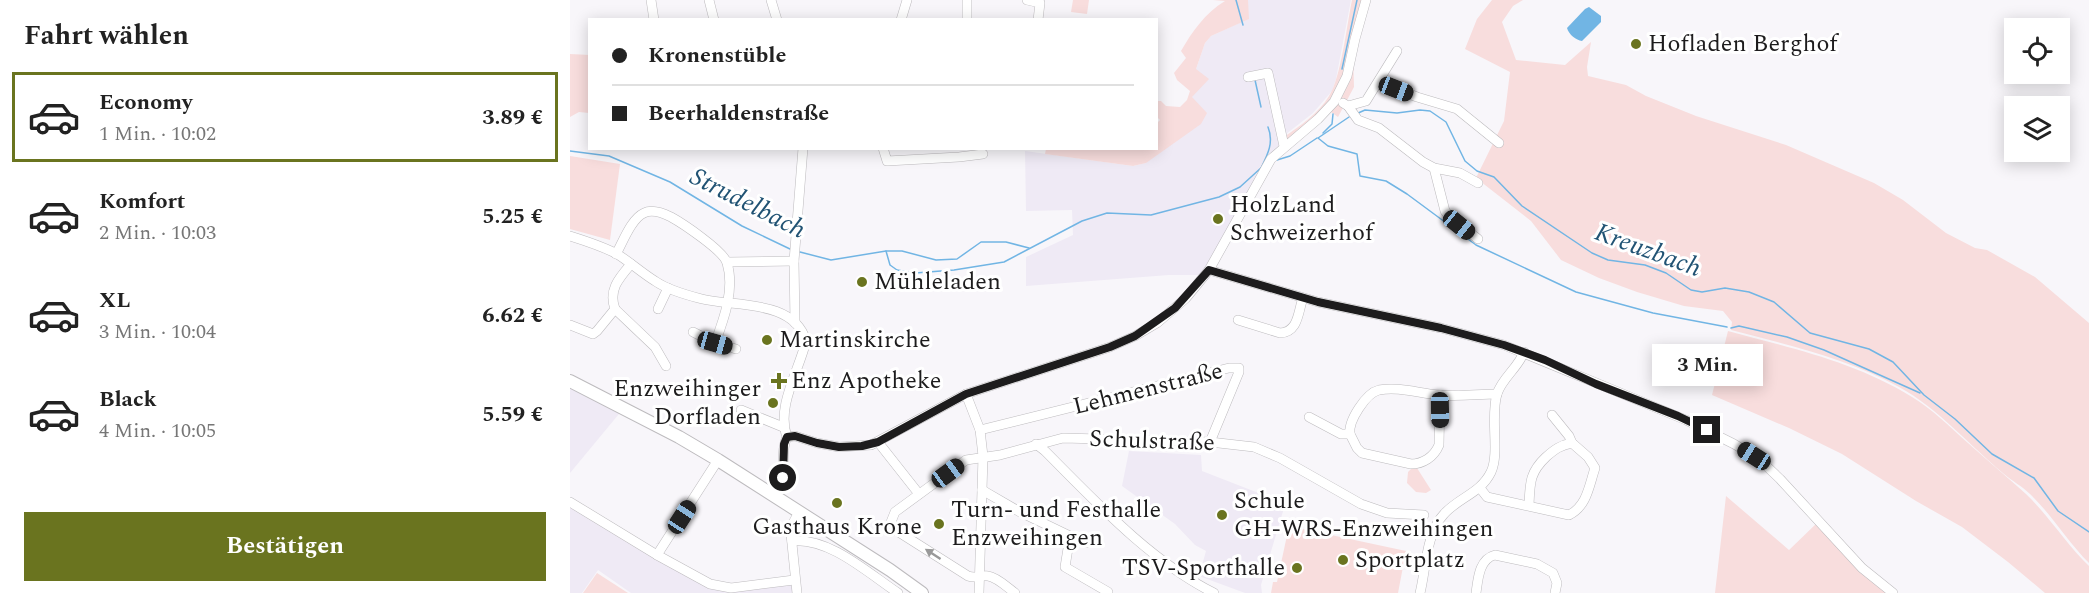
<!DOCTYPE html>
<html lang="de">
<head>
<meta charset="utf-8">
<style>
  :root { --surface:#fff; --page:#f2f2f2; --text:#222; --muted:#767676; --line:#e0e0e0; --accent:#6a741f }
  body { margin:0; font-family:Spectral,serif; background:var(--page); color:var(--text); height:100vh; display:flex; flex-direction:column; font-size:22px; white-space:nowrap }
  * { box-sizing:border-box; margin:0 }
  p { font-size:20px; color:var(--muted) }
  .icon { flex:none; width:33px; height:33px; fill:none; stroke:currentColor; stroke-width:2; stroke-linecap:round; stroke-linejoin:round }
  .map { position:relative; flex:1; overflow:hidden }
  .details { display:flex; flex-direction:column; background:var(--surface); width:570px }
  .details>* { flex:none }
  .top-card { position:absolute; left:18px; top:18px; width:570px; height:132px; border-radius:0px; box-shadow:0 3px 15px #0003; display:grid; align-content:center; height:132px; padding:0 24px; background:var(--surface) }
  .buttons { position:absolute; left:1434px; top:18px; display:grid; gap:12px }
  .buttons a { display:grid; place-items:center; width:66px; height:66px; border-radius:0px; background:var(--surface); box-shadow:0 3px 15px #0003; font-size:30px }
  .end { position:absolute; width:27px; height:27px; margin:-14px; border:8px solid #1d1c1d; background:#fff; box-shadow:0 0 0 3px #fff }
  .from { border-radius:50% }
  .bubble { position:absolute; height:42px; border-radius:0px; background:var(--surface); box-shadow:0 3px 15px #0003; font-size:20px; font-weight:700; line-height:42px; text-align:center }
  .car { position:absolute; width:18px; height:36px; margin:-18px -9px; border-radius:8px; box-shadow:0 0 4px 2px #0007; background:linear-gradient(#222 24%,#8ab4d8 0 40%,#222 0 76%,#8ab4d8 0 86%,#222 0) }
  .top-card b { display:flex; align-items:center; gap:21px; height:57px; font-size:22px }
  .top-card b+b { border-top:2px solid var(--line) }
  .top-card i { width:15px; height:15px; background:var(--text) }
  ul { padding:0; list-style:none }
  li { display:flex; align-items:center; gap:18px; height:90px; margin:0 12px 9px; padding:0 12px; border:3px solid transparent; border-radius:0px }
  li div { flex:1 }
  li b { display:block; font-size:22px }
  li em { font-style:normal; font-weight:700 }
  li.on { border-color:var(--accent) }
  li>.icon { width:54px; height:54px; stroke-width:1.5 }
  h2 { padding:0 24px; font-size:27px; line-height:72px }
  .action { display:flex; gap:12px; margin-top:auto; padding:12px 24px }
  .action a { flex:1; height:69px; border-radius:0px; background:var(--accent); color:#fff; font-size:24px; font-weight:700; line-height:69px; text-align:center }
  main { display:flex; flex:1; min-height:0 }
  .map>svg:first-child { display:block }
  .built { fill:#efeaf5 }
  .green { fill:#f8dddd }
  .water { fill:#71b5e4 }
  .lines { fill:none; stroke-linecap:round; stroke-linejoin:round }
  .stream { stroke:#71b5e4; stroke-width:1.5 }
  .minor-casing { stroke:#bdbbbe; stroke-width:10 }
  .major-casing { stroke:#bdbbbe; stroke-width:14 }
  .minor { stroke:#fff; stroke-width:9 }
  .major { stroke:#fff; stroke-width:12 }
  .oneway { fill:#999 }
  .route { stroke:#1d1c1d; stroke-width:8 }
  .poi-dot { fill:#6a741f; stroke:#fff; stroke-width:2 }
  .labels { text-anchor:middle; dominant-baseline:central; stroke-width:6; stroke-linejoin:round; paint-order:stroke }
  .poi-label { font-size:24px; fill:#1d1c1d; stroke:#fff; text-anchor:start }
  .street-label { font-size:24px; fill:#1d1c1d; stroke:#fff }
  .water-label { font-size:26px; font-style:italic; fill:#215374; stroke:#fff }
</style>
</head>
<body>
<main>
<section class="details">
<h2>Fahrt wählen</h2>
<ul>
<li class="on"><svg class="icon" aria-label="car" viewBox="0 0 24 24"><path d="M5 17H2v-5l4-1 3-4h7l3 4 3 1v5h-3M9 17h6M6 11h13"/><circle cx="7" cy="17" r="2"/><circle cx="17" cy="17" r="2"/></svg><div><b>Economy</b><p>1 Min. · 10:02</p></div><em>3.89 €</em></li>
<li><svg class="icon" aria-label="car" viewBox="0 0 24 24"><path d="M5 17H2v-5l4-1 3-4h7l3 4 3 1v5h-3M9 17h6M6 11h13"/><circle cx="7" cy="17" r="2"/><circle cx="17" cy="17" r="2"/></svg><div><b>Komfort</b><p>2 Min. · 10:03</p></div><em>5.25 €</em></li>
<li><svg class="icon" aria-label="car" viewBox="0 0 24 24"><path d="M5 17H2v-5l4-1 3-4h7l3 4 3 1v5h-3M9 17h6M6 11h13"/><circle cx="7" cy="17" r="2"/><circle cx="17" cy="17" r="2"/></svg><div><b>XL</b><p>3 Min. · 10:04</p></div><em>6.62 €</em></li>
<li><svg class="icon" aria-label="car" viewBox="0 0 24 24"><path d="M5 17H2v-5l4-1 3-4h7l3 4 3 1v5h-3M9 17h6M6 11h13"/><circle cx="7" cy="17" r="2"/><circle cx="17" cy="17" r="2"/></svg><div><b>Black</b><p>4 Min. · 10:05</p></div><em>5.59 €</em></li>
</ul>
<div class="action"><a>Bestätigen</a></div>
</section>
<div class="map">
<svg width="1519" height="593" viewBox="0 0 1519 593">
  <rect width="100%" height="100%" fill="#f8f6fa"/>
  <g class="built">
    <path d="M678,0H781L766,79L762,91L743,113L711,138L712,144L635,275H599L456,286V257L503,235L502,210L456,211L455,151L563,166L576,163L622,97L626,69L635,43L641,36L678,19Z"/>
    <path d="M0,383L53,409L0,473Z"/>
    <path d="M559,451L631,455L632,471L704,499L703,504L714,508L691,585L692,593H675L629,576L636,551L625,545L605,524L552,486Z"/>
    <path d="M0,504L140,586L221,582L223,593H61L28,570L12,593H0Z"/>
  </g>
  <g class="green">
    <path d="M503,0H519L517,14L501,12Z"/>
    <path d="M643,0H678L679,19L641,36L635,43L626,69L639,79L622,97L637,113L631,124L576,163L563,166L475,154L476,149L586,148L587,123L590,120L587,117V101H591L596,106L610,107L617,100L620,91L607,80L604,73L616,58L611,51C622,32 635,13 655,1Z"/>
    <path d="M782,0H794L783,54L784,87L768,117L754,107L739,122L715,141L714,137C730,126 749,113 759,96C771,78 777,24 782,0Z"/>
    <path d="M922,0H953L943,6L932,22L946,60L995,65L1021,42L1017,67L1018,76L1056,85L1076,96L1126,116L1216,145L1304,183L1333,200L1376,233L1405,248L1417,250L1465,277L1519,323V563C1497,541 1482,515 1460,494C1452,486 1442,481 1434,474C1399,445 1369,409 1329,387C1277,358 1218,345 1161,330L1162,322L1153,311L1114,306L1067,292L1029,278L991,260L961,221L906,178L934,121L940,72L895,49L907,19Z"/>
    <path d="M0,54L20,55L19,113L9,112L0,117Z"/>
    <path d="M0,156L50,164L40,240L0,229Z"/>
    <path d="M1158,331C1221,348 1286,362 1342,397C1362,409 1380,427 1398,443C1417,460 1437,477 1456,494C1479,516 1496,544 1519,566V593H1475L1438,562L1392,527L1346,501L1272,454L1219,428L1142,395Z"/>
    <path d="M842,468H847L861,490L856,493L846,492L837,483L838,472Z"/>
    <path d="M1156,496L1219,550L1248,522L1320,593H1145Z"/>
    <path d="M719,526L836,551L828,593H701L703,582H707Z"/>
    <path d="M27,573L58,593H13Z"/>
  </g>
  <path class="water" d="M1019,7L1031,16V22L1012,41C1006,40 999,35 997,28L1015,9Z"/>
  <g class="lines">
    <g class="stream">
      <path d="M666,0L673,25"/>
      <path d="M772,69L787,0"/>
      <path d="M685,80L691,107"/>
      <path d="M786,114L795,110L827,113L850,110L860,111L876,122L895,161L907,171L924,177L952,206L1022,253L1038,260L1075,265L1096,273L1121,290L1132,292L1155,288L1179,292L1204,302L1240,333L1299,349L1323,362L1354,395L1385,419L1422,454L1464,478L1488,511L1519,532"/>
      <path d="M779,117L748,138L758,146L787,154L790,176L816,181L837,194L906,245L1006,292L1083,313L1157,327"/>
      <path d="M753,133L762,124L763,114"/>
      <path d="M0,151L39,156L100,182L172,226L220,249"/>
      <path d="M707,160L720,156L747,138"/>
      <path d="M691,168C698,154 704,142 698,127"/>
      <path d="M316,251L320,265L327,270L345,273L384,270L434,262L512,221L537,213L581,215L649,197L670,187L692,167"/>
      <path d="M230,252L261,260L316,251H332L366,260L387,259L411,242H436L459,248"/>
      <path d="M1161,328L1169,326L1217,337L1254,350L1350,393"/>
    </g>
    <g class="minor-casing">
      <g id="minor">
        <path d="M81,0L84,20"/>
        <path d="M139,0L144,20"/>
        <path d="M201,0L207,20"/>
        <path d="M457,0L470,3L468,20"/>
        <path d="M331,20L337,0"/>
        <path d="M397,20V0"/>
        <path d="M678,77L698,73L714,146"/>
        <path d="M809,82L847,97L887,109L929,143"/>
        <path d="M773,103L778,106L796,101L827,51"/>
        <path d="M778,106L788,120L809,128L853,162L864,168L890,173L908,183"/>
        <path d="M313,148L317,161L389,157L413,154"/>
        <path d="M864,168L875,211L880,217L908,239"/>
        <path d="M0,236C16,241 32,246 47,254C60,262 72,273 85,281C98,290 116,295 132,299C164,307 224,299 236,341C229,371 206,406 217,437C208,455 221,480 203,494"/>
        <path d="M46,254C53,242 61,219 74,213C82,209 93,213 101,217C112,223 154,251 157,263C165,289 154,319 145,343L123,332"/>
        <path d="M157,262L224,261"/>
        <path d="M639,270L748,302L871,328L934,345L1116,420L1164,444L1189,459L1210,479L1292,568L1323,593"/>
        <path d="M45,309L85,347L96,366"/>
        <path d="M88,309L98,288"/>
        <path d="M668,320L710,333C729,332 728,311 733,298"/>
        <path d="M225,323L224,261L233,148"/>
        <path d="M0,325L23,334L27,331L45,309C38,290 49,278 61,264"/>
        <path d="M145,343L166,349"/>
        <path d="M396,394L410,430L413,456L409,593"/>
        <path d="M171,410L213,427"/>
        <path d="M982,415L999,436L1002,443"/>
        <path d="M739,417L771,434H780C778,421 796,393 809,390C829,386 851,394 870,395C889,397 908,394 927,394"/>
        <path d="M410,430L659,368H669V372L640,442"/>
        <path d="M780,434L787,448L792,453L841,464C853,464 864,457 869,445L870,395"/>
        <path d="M217,437L225,436L247,443L269,447L301,445L396,394L540,347L565,336L587,323L616,298L639,270L701,159L748,119L764,102L777,76L785,39L796,0"/>
        <path d="M308,442L349,494"/>
        <path d="M466,444L475,451C525,501 580,561 644,593"/>
        <path d="M910,488L917,497L999,515C1017,506 1019,486 1025,468L1018,457L1002,443C991,445 985,449 976,457C959,473 960,484 959,506"/>
        <path d="M412,490L450,512L500,536L495,567L538,592"/>
        <path d="M0,502L87,555L140,584L161,588L224,580"/>
        <path d="M500,536L517,543"/>
        <path d="M222,541C259,537 298,573 328,593"/>
        <path d="M87,555L148,460"/>
        <path d="M227,593L221,534L222,525L229,512"/>
        <path d="M445,593C438,588 427,577 418,576C411,575 406,579 398,576L327,531L321,522L325,512L396,460L430,455L493,438L640,442L684,447L710,458L791,504L817,513L854,515"/>
        <path d="M850,593C856,569 856,533 874,514C888,498 911,493 921,472C930,453 920,417 927,394C932,378 948,368 954,352"/>
        <path d="M906,593C908,579 909,559 925,555L967,564L983,573L987,583L985,593"/>
      </g>
    </g>
    <g class="major-casing">
      <path id="major" d="M0,381L109,437L148,460L320,570L352,593"/>
    </g>
    <use href="#minor" class="minor"/>
    <use href="#major" class="major"/>
  </g>
  <defs><path id="oneway-solid" d="M-6-.8H1V-3.2L6.5 0L1 3.2V.8H-6Z" transform="scale(1.5)"/></defs>
  <use class="oneway" href="#oneway-solid" transform="translate(363 554) rotate(-147)"/>
  <g class="lines">
    <path class="route" d="M213,478L214,444L217,437L225,436L247,443L269,447L292,446L308,442L396,394L540,347L565,336L605,308L639,270L748,302L871,328L934,345L975,360L1026,384L1108,416L1137,430"/>
  </g>
  <g class="poi-dot">
    <circle cx="1066" cy="44" r="6"/>
    <circle cx="648" cy="219" r="6"/>
    <circle cx="292" cy="282" r="6"/>
    <circle cx="197" cy="340" r="6"/>
    <path d="M206 372h6v6h6v6h-6v6h-6v-6h-6v-6h6z"/>
    <circle cx="203" cy="403" r="6"/>
    <circle cx="267" cy="503" r="6"/>
    <circle cx="652" cy="515" r="6"/>
    <circle cx="369" cy="524" r="6"/>
    <circle cx="773" cy="560" r="6"/>
    <circle cx="727" cy="568" r="6"/>
  </g>
  <g class="labels">
    <g class="poi-label">
      <text x="1078" y="44">Hofladen Berghof</text>
      <text x="660" y="205">HolzLand<tspan x="660" dy="28">Schweizerhof</tspan></text>
      <text x="304" y="282">Mühleladen</text>
      <text x="209" y="340">Martinskirche</text>
      <text x="221" y="381">Enz Apotheke</text>
      <text x="191" y="389" text-anchor="end">Enzweihinger<tspan x="191" dy="28">Dorfladen</tspan></text>
      <text x="664" y="501">Schule<tspan x="664" dy="28">GH-WRS-Enzweihingen</tspan></text>
      <text x="381" y="510">Turn- und Festhalle<tspan x="381" dy="28">Enzweihingen</tspan></text>
      <text x="267" y="527" text-anchor="middle">Gasthaus Krone</text>
      <text x="785" y="560">Sportplatz</text>
      <text x="715" y="568" text-anchor="end">TSV-Sporthalle</text>
    </g>
    <g class="street-label">
      <text transform="translate(578 389) rotate(-14)">Lehmenstraße</text>
      <text transform="translate(582 441) rotate(2)">Schulstraße</text>
    </g>
    <g class="water-label">
      <text transform="translate(178 203) rotate(27)">Strudelbach</text>
      <text transform="translate(1078 250) rotate(20)">Kreuzbach</text>
    </g>
  </g>
</svg>
<div class="buttons">
<a><svg class="icon" aria-label="locate" viewBox="0 0 24 24"><circle cx="12" cy="12" r="6"/><path d="M12 2v4M12 18v4M2 12h4M18 12h4"/></svg></a>
<a><svg class="icon" aria-label="layers" viewBox="0 0 24 24"><path d="M12 4l9 5-9 5-9-5zM3 14l9 5 9-5"/></svg></a>
</div>
<i class="end from" style="left:213px;top:478px"></i>
<i class="end" style="left:1137px;top:430px"></i>
<div class="bubble" style="left:1082px;top:344px;width:111px">3 Min.</div>
<i class="car" style="left:826px;top:89px;rotate:111deg"></i>
<i class="car" style="left:889px;top:225px;rotate:129deg"></i>
<i class="car" style="left:145px;top:343px;rotate:106deg"></i>
<i class="car" style="left:870px;top:410px;rotate:179deg"></i>
<i class="car" style="left:1184px;top:456px;rotate:302deg"></i>
<i class="car" style="left:378px;top:473px;rotate:54deg"></i>
<i class="car" style="left:112px;top:517px;rotate:33deg"></i>
<div class="top-card">
<b><i class="from"></i>Kronenstüble</b>
<b><i></i>Beerhaldenstraße</b>
</div>
</div>
</main>
</body>
</html>
